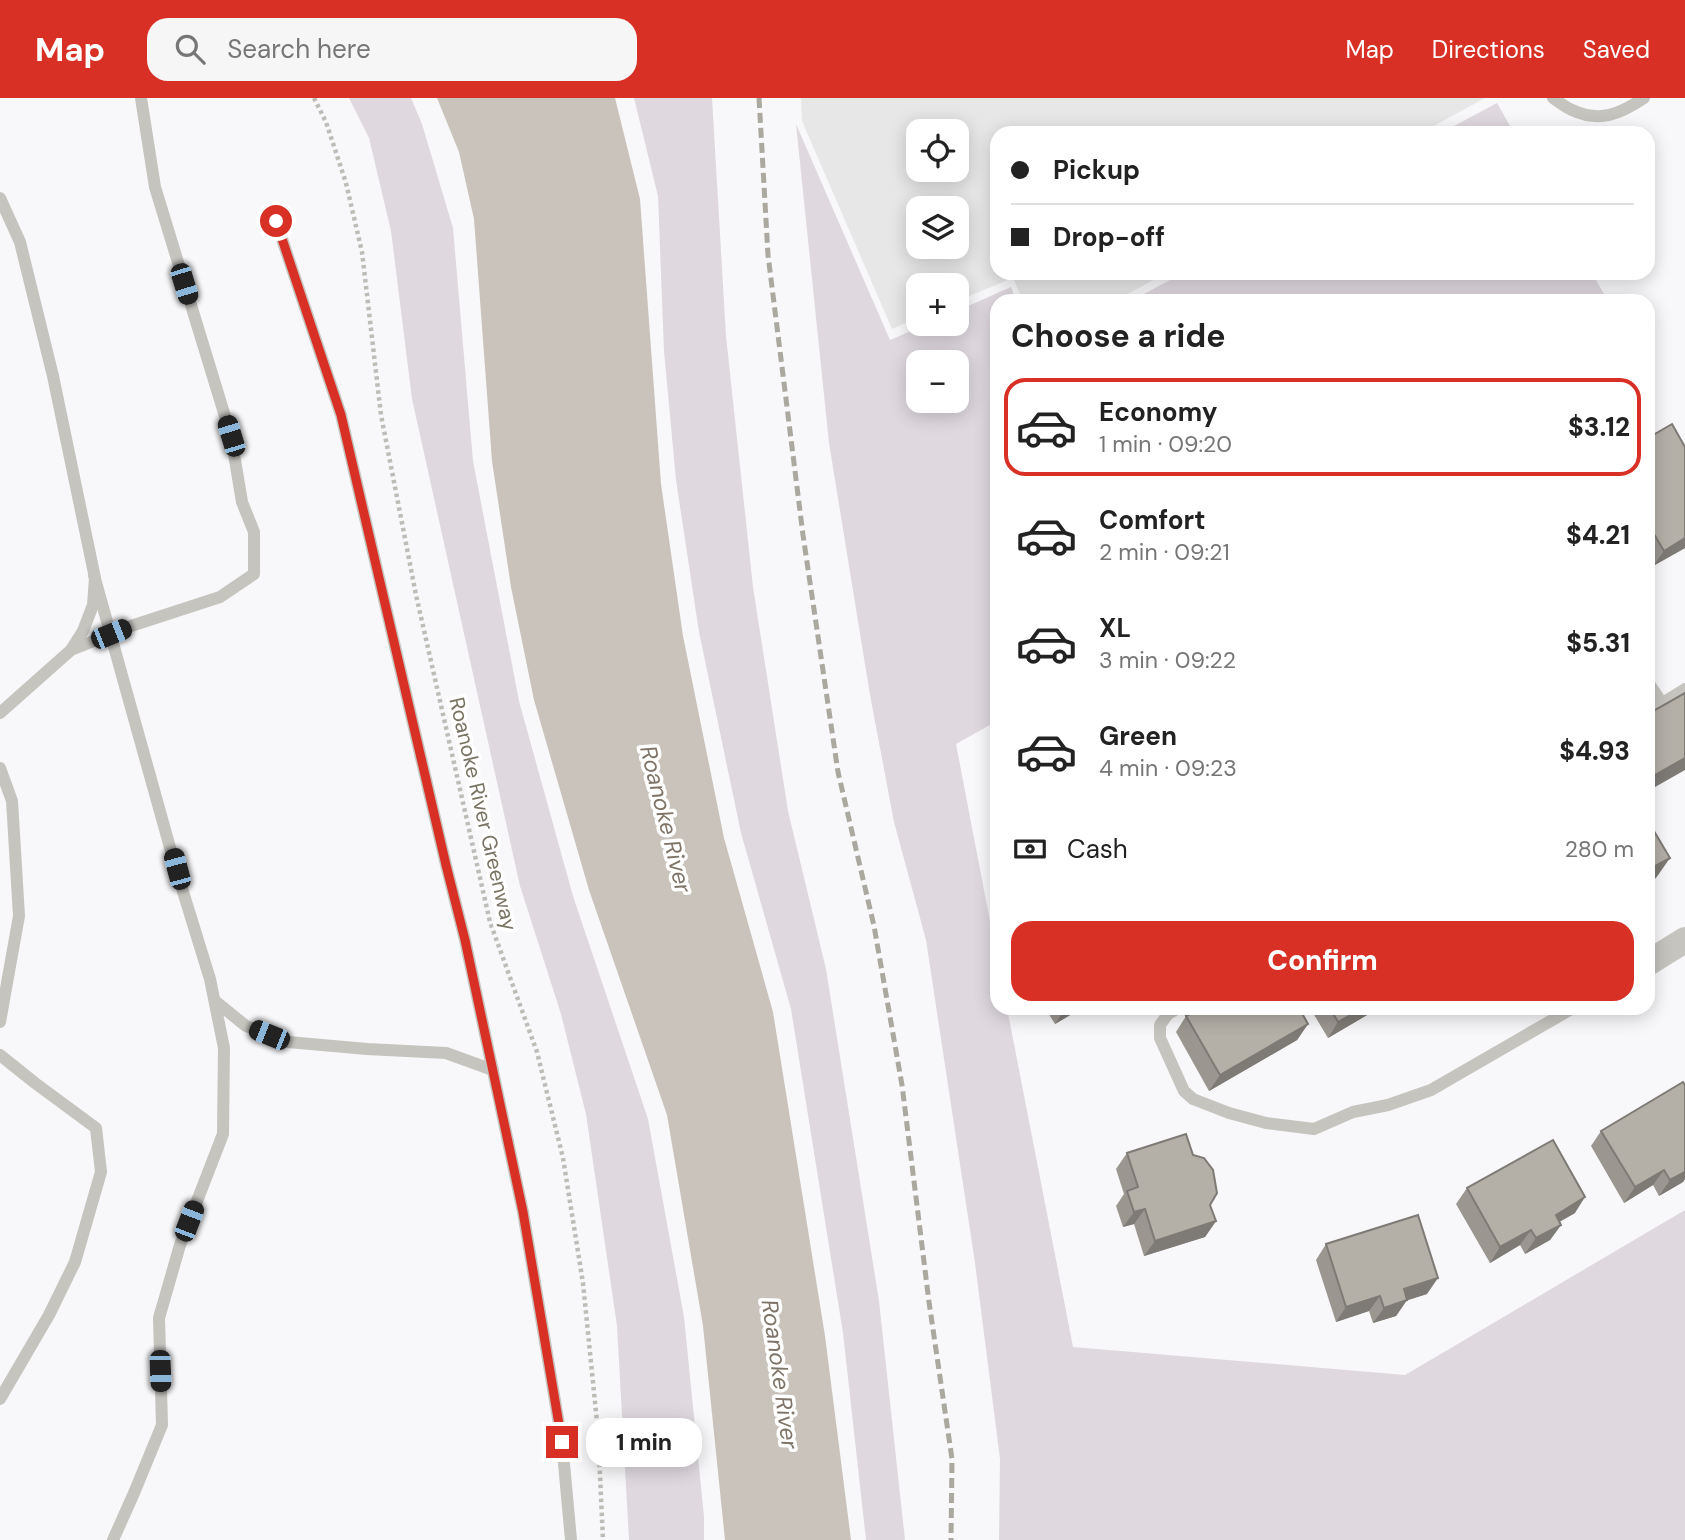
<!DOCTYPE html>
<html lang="en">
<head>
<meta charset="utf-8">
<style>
  :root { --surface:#fff; --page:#f6f6f6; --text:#222; --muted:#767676; --line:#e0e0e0; --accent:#d93025 }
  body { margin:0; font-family:"DM Sans",sans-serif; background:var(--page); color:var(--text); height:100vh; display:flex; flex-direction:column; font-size:26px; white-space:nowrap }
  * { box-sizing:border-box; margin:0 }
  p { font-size:23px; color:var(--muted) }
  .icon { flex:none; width:38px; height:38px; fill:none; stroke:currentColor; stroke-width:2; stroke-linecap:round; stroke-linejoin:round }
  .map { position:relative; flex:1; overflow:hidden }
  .panel { position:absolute; left:990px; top:196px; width:665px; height:721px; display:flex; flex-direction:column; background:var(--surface); border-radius:21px; box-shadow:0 4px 18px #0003 }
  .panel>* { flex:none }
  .guide { position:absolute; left:990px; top:28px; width:665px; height:154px; border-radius:21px; box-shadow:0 4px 18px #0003; display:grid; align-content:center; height:154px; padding:0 21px; background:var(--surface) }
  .controls { position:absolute; left:906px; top:21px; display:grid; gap:14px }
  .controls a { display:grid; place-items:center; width:63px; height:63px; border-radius:14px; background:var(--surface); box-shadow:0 4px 18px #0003; font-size:35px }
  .end { position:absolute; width:32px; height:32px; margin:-16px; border:9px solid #d93025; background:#fff; box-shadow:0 0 0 4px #fff }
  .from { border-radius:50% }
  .bubble { position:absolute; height:49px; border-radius:21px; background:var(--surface); box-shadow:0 4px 18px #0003; font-size:23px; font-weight:800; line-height:49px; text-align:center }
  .car { position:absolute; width:21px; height:42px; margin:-21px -10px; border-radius:9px; box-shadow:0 0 5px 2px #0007; background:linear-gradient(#222 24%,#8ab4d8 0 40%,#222 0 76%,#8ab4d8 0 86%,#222 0) }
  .guide b { display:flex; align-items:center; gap:24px; height:66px; font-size:26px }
  .guide b+b { border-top:2px solid var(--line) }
  .guide i { width:18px; height:18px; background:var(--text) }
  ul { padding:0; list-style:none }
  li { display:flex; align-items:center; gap:21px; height:98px; margin:0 14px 10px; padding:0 7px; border:4px solid transparent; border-radius:21px }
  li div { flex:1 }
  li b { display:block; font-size:26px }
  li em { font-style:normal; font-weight:800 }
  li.selected { border-color:var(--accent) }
  li>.icon { width:63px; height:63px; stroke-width:1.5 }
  h2 { padding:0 21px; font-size:32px; line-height:84px }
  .pay { display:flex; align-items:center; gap:18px; height:77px; padding:0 21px; font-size:26px }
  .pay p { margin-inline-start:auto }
  .action { display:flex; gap:14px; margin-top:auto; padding:14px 21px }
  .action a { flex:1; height:80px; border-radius:21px; background:var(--accent); color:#fff; font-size:28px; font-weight:800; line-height:80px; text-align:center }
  header { display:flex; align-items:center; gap:42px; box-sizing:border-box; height:98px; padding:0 35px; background:var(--accent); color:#fff }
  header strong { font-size:33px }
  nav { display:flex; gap:38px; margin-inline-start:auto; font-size:24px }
  .search { width:490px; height:63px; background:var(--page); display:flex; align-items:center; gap:18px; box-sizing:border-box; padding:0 24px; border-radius:21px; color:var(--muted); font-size:26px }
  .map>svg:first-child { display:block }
  .built { fill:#e8e7e7; fill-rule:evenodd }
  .green { fill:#dfd9df; fill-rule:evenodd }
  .water { fill:#c9c3bb }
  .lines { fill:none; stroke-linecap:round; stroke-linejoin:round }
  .path { stroke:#bdbcb7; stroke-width:4.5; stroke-dasharray:3.5 3.5; stroke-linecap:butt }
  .lane { stroke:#c6c4bf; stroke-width:12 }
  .street { stroke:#c6c4bf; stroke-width:26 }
  .rail { stroke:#aba89f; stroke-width:5; stroke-dasharray:10 5; stroke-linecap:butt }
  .wall { fill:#9b9690 }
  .shaded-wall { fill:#7e7a75 }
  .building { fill:#b4afa7; stroke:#7e7a75; stroke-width:2 }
  .route { stroke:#d93025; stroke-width:9 }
  .labels { text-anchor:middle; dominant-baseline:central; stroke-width:7; stroke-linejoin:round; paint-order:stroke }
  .street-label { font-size:21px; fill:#797363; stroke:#fff }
  .water-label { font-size:23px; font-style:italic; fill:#7f7467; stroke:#fff }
</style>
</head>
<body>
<header>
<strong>Map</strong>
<div class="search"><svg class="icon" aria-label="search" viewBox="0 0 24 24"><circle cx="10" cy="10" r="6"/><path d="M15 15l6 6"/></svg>Search here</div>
<nav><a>Map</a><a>Directions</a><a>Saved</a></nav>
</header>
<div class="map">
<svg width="1685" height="1442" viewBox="0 0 1685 1442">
  <rect width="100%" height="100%" fill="#f8f7f9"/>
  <path class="built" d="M801,0H1485L1421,35H998V175H1166L1115,203H1023L1013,180L957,203V187H919V219L892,231L802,23ZM919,33H957V72H919ZM919,110H957V149H919Z"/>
  <g class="green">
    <path d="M349,0H411L422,26L453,130L473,363L519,603L573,798L648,1021L684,1219L704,1419V1442H629L617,1228L586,1016L561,916L520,788L412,301L391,133L369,40Z"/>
    <path d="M634,0H712L726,238L753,489L788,713L826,871L879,1203L905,1442H866L843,1235L791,911L741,735L699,534L676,382L664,253L658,98Z"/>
    <path d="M1497,5L1514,35H1441Z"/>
    <path d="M796,26L890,242L927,226H957V213L1011,189L1016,203H998L997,623L956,646L997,860L998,910H1007L1073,1249L1405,1277L1685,1112V1442H999L1000,1361L975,1165L926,842L894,724L870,597L829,345ZM957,264V303H919V264Z"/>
    <path d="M1183,175H1592L1608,203H1131Z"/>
  </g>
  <path class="water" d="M437,0H615L640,101L661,386L683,538L724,740L773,914L825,1238L851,1442H725L703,1228L667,1017L589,792L534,602L511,489L492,363L474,121L459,54Z"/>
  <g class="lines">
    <path class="path" d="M314,0L326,24L346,85L362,154L381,317L416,497L490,824L537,954L563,1060L583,1185L598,1334L603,1442"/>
    <g class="lane">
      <path d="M1553,0C1559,4 1565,9 1572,12C1600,25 1620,16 1644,0"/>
      <path d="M0,100L20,144L53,278L95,480L93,507L83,533L71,552L0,615"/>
      <path d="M276,123L341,317L446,767L465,842L523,1114L562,1344L571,1442"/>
      <path d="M94,477L176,771L210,881L224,950L223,1036L180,1147L159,1220L162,1327L134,1395L113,1442"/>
      <path d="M71,552L131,528L220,499L254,476V434L242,404L231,338L155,89L141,0"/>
      <path d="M1648,584L1662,605"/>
      <path d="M1648,614L1685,591"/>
      <path d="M0,670L12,703L19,818L0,924"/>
      <path d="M215,903L246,928L288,944L367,951L446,955L493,972"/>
      <path d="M1178,910L1168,916L1160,927V940L1184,993L1193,1001L1229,1015L1266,1025L1314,1031L1353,1014L1388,1007L1431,992L1573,910"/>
      <path d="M0,957L35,985L96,1030L101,1074L75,1164L49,1217L0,1301"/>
    </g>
    <path class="street" d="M1648,865L1685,842"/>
    <path class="rail" d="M759,0L768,157L803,437L838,674L874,828L902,987L929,1204L952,1361L951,1442"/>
  </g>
  <g class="wall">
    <path d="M1648,340L1685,450L1653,468L1648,460Z"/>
    <path d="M1045,910H1082L1055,926Z"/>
    <path d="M1310,910H1379L1328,940Z"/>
    <path d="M1186,918L1308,926L1297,942L1209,993L1176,934Z"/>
    <path d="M1685,987V1081L1683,1084L1659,1098L1653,1087L1624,1105L1591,1048L1601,1033Z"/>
    <path d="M1127,1055L1210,1107L1216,1123L1205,1139L1144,1158L1134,1126L1123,1129L1116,1108L1124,1096L1116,1071Z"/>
    <path d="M1467,1090L1575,1115L1559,1124L1561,1127L1550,1142L1525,1156L1520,1147L1490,1165L1456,1106Z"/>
    <path d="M1326,1146L1427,1196L1407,1202L1396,1218L1373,1225L1369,1213L1336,1224L1316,1162Z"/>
  </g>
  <g class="shaded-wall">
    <path d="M1685,440V450L1653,468L1664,453Z"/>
    <path d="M1685,660V672L1648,693V681Z"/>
    <path d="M1670,760L1656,780L1648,784V772Z"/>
    <path d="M1066,910H1082L1055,926L1065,911Z"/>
    <path d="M1363,910H1379L1328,940L1338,924Z"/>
    <path d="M1308,926L1297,942L1209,993L1220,977Z"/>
    <path d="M1664,1072L1653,1087L1624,1105L1635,1089Z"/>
    <path d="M1685,1074V1081L1683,1084L1659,1098L1670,1082Z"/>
    <path d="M1585,1099L1575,1115L1545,1132L1556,1117Z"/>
    <path d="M1145,1111L1134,1126L1123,1129L1134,1114Z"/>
    <path d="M1216,1123L1205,1139L1144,1158L1155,1143Z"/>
    <path d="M1561,1127L1550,1142L1525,1156L1536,1140Z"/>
    <path d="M1531,1132L1520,1147L1490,1165L1500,1149Z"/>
    <path d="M1438,1180L1427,1196L1393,1207L1404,1191Z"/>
    <path d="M1380,1198L1369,1213L1336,1224L1346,1209Z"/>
    <path d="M1407,1202L1396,1218L1373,1225L1384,1210Z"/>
  </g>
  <g class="building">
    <path d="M1672,326L1685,349V440L1664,453L1648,426V340Z"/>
    <path d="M1685,595V660L1648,681V616Z"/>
    <path d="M1648,723L1670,760L1648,772Z"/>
    <path d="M1201,910H1299L1308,926L1220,977L1186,918Z"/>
    <path d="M1330,910H1363L1338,924Z"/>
    <path d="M1683,984L1685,987V1074L1670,1082L1664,1072L1635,1089L1601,1033Z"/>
    <path d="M1186,1036L1193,1057L1204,1060L1213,1072L1217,1095L1210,1107L1216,1123L1155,1143L1145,1111L1134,1114L1127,1093L1138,1089L1127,1055Z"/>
    <path d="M1553,1042L1585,1099L1556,1117L1561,1127L1536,1140L1531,1132L1500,1149L1467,1090Z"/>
    <path d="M1418,1117L1438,1180L1404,1191L1407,1202L1384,1210L1380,1198L1346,1209L1326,1146Z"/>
  </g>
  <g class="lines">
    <path class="route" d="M276,123L341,317L446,767L465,842L523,1114L562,1344"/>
  </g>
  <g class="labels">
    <g class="street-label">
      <text transform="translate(483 716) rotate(77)">Roanoke River Greenway</text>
    </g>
    <g class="water-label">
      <text transform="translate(666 721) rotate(76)">Roanoke River</text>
      <text transform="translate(780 1276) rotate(82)">Roanoke River</text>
    </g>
  </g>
</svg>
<div class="controls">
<a><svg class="icon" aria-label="locate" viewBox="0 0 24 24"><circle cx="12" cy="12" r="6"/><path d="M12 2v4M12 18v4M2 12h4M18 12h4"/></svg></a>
<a><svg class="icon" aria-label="layers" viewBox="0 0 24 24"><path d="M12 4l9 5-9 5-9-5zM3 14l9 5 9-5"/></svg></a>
<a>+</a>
<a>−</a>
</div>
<i class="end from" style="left:276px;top:123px"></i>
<i class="end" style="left:562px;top:1344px"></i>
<div class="bubble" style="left:586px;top:1320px;width:116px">1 min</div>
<i class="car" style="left:184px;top:186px;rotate:163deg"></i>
<i class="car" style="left:231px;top:338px;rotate:343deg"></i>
<i class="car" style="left:111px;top:536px;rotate:68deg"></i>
<i class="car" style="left:177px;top:771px;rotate:345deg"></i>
<i class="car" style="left:269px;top:937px;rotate:292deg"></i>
<i class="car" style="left:189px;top:1123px;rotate:21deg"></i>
<i class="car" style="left:160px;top:1273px;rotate:178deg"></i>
<div class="guide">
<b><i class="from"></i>Pickup</b>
<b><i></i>Drop-off</b>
</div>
<section class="panel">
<h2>Choose a ride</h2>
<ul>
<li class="selected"><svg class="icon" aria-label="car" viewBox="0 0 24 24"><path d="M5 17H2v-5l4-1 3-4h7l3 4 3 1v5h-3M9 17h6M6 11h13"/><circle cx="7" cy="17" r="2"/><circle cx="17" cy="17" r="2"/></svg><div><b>Economy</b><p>1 min · 09:20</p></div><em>$3.12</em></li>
<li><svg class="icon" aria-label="car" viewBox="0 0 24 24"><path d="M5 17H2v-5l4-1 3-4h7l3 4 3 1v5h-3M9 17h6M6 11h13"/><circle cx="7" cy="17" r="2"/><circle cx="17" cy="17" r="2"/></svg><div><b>Comfort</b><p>2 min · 09:21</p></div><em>$4.21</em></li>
<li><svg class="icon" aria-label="car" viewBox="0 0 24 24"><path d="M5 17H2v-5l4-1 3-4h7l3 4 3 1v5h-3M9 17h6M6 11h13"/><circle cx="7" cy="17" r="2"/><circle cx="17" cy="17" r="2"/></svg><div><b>XL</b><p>3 min · 09:22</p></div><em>$5.31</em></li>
<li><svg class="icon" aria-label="car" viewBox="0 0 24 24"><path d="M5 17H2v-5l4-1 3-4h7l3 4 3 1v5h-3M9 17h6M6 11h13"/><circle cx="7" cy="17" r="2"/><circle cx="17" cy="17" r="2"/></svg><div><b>Green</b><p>4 min · 09:23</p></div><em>$4.93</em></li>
</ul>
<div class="pay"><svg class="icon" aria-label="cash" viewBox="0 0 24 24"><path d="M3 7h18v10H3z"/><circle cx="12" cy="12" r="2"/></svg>Cash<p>280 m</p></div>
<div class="action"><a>Confirm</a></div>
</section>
</div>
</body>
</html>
